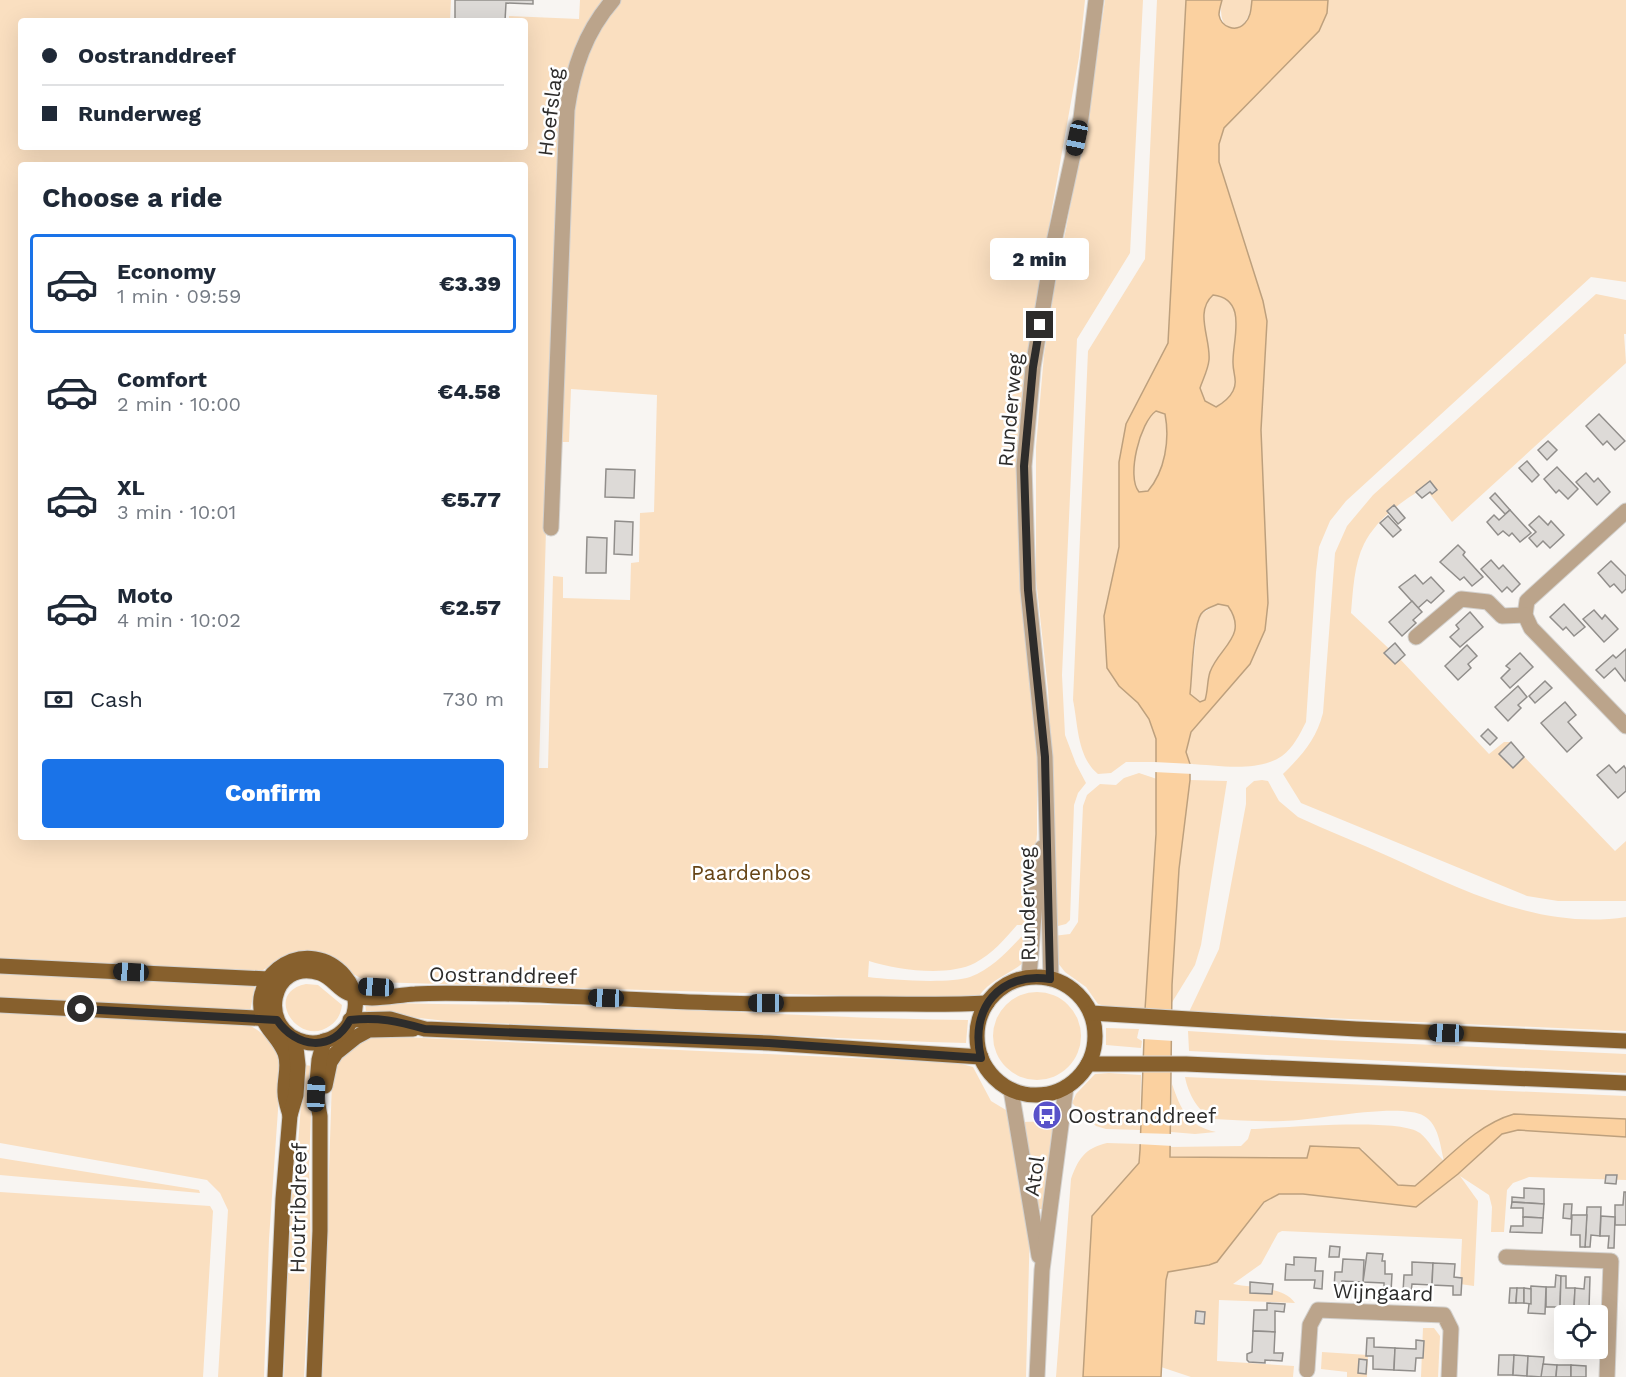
<!DOCTYPE html>
<html lang="en">
<head>
<meta charset="utf-8">
<style>
  :root { --surface:#fff; --page:#f2f2f3; --text:#1f2937; --muted:#747a83; --line:#e0e1e3; --accent:#1a73e8 }
  body { margin:0; font-family:"Work Sans",sans-serif; background:var(--page); color:var(--text); height:100vh; display:flex; flex-direction:column; font-size:22px; white-space:nowrap }
  * { box-sizing:border-box; margin:0 }
  p { font-size:20px; color:var(--muted) }
  .icon { flex:none; width:33px; height:33px; fill:none; stroke:currentColor; stroke-width:2; stroke-linecap:round; stroke-linejoin:round }
  .map { position:relative; flex:1; overflow:hidden }
  .panel { position:absolute; left:18px; top:162px; width:510px; height:678px; display:flex; flex-direction:column; background:var(--surface); border-radius:6px; box-shadow:0 6px 24px #0002 }
  .panel>* { flex:none }
  .hud { position:absolute; left:18px; top:18px; width:510px; height:132px; border-radius:6px; box-shadow:0 6px 24px #0002; display:grid; align-content:center; height:132px; padding:0 24px; background:var(--surface) }
  .controls { position:absolute; left:1554px; top:1305px; display:grid; gap:12px }
  .controls a { display:grid; place-items:center; width:54px; height:54px; border-radius:6px; background:var(--surface); box-shadow:0 6px 24px #0002; font-size:30px }
  .end { position:absolute; width:27px; height:27px; margin:-14px; border:8px solid #2d2c2b; background:#fff; box-shadow:0 0 0 3px #fff }
  .from { border-radius:50% }
  .bubble { position:absolute; height:42px; border-radius:6px; background:var(--surface); box-shadow:0 6px 24px #0002; font-size:20px; font-weight:800; line-height:42px; text-align:center }
  .car { position:absolute; width:18px; height:36px; margin:-18px -9px; border-radius:8px; box-shadow:0 0 4px 2px #0007; background:linear-gradient(#222 24%,#8ab4d8 0 40%,#222 0 76%,#8ab4d8 0 86%,#222 0) }
  .hud b { display:flex; align-items:center; gap:21px; height:57px; font-size:22px }
  .hud b+b { border-top:2px solid var(--line) }
  .hud i { width:15px; height:15px; background:var(--text) }
  ul { padding:0; list-style:none }
  li { display:flex; align-items:center; gap:18px; height:99px; margin:0 12px 9px; padding:0 12px; border:3px solid transparent; border-radius:6px }
  li div { flex:1 }
  li b { display:block; font-size:22px }
  li em { font-style:normal; font-weight:800 }
  li.active { border-color:var(--accent) }
  li>.icon { width:54px; height:54px; stroke-width:1.5 }
  h2 { padding:0 24px; font-size:27px; line-height:72px }
  .pay { display:flex; align-items:center; gap:15px; height:66px; padding:0 24px; font-size:22px }
  .pay p { margin-inline-start:auto }
  .primary-button { display:flex; gap:12px; margin-top:auto; padding:12px 24px }
  .primary-button a { flex:1; height:69px; border-radius:6px; background:var(--accent); color:#fff; font-size:24px; font-weight:800; line-height:69px; text-align:center }
  .map>svg:first-child { display:block }
  .green { fill:#fadfc0; fill-rule:evenodd }
  .water { fill:#fbd1a0; stroke:#bda07d; stroke-width:1.5; fill-rule:evenodd }
  .pier { fill:#f8f5f2 }
  .building { fill:#dddad7; stroke:#918e8b; stroke-width:1.5 }
  .lines { fill:none; stroke-linecap:round; stroke-linejoin:round }
  .minor-casing { stroke:#d3d1ce; stroke-width:17 }
  .major-casing { stroke:#d3d1ce; stroke-width:17 }
  .minor { stroke:#bba48b; stroke-width:15 }
  .major { stroke:#87602d; stroke-width:15 }
  .route { stroke:#2d2c2b; stroke-width:8 }
  .labels { text-anchor:middle; dominant-baseline:central; stroke-width:5; stroke-linejoin:round; paint-order:stroke }
  .street-label { font-size:21px; fill:#2d2c2b; stroke:#fff }
  .park-label { font-size:21px; fill:#664415; stroke:#fff }
  .poi-label { font-size:21px; fill:#2d2c2b; stroke:#fff; text-anchor:start }
</style>
</head>
<body>
<div class="map">
<svg width="1626" height="1377" viewBox="0 0 1626 1377">
  <rect width="100%" height="100%" fill="#f8f5f2"/>
  <g class="green">
    <path d="M0,0H451L450,21H21V147H525V21H509V16L579,19L580,0H1085L1079,57L1052,208L1025,388L1037,751V834L1029,925H1017C1005,939 992,954 975,963C948,977 897,970 869,961L868,977C891,980 949,984 970,977C991,969 1006,953 1021,937H1028C1027,944 1027,954 1024,961C1019,970 990,979 979,996H852L373,982C346,977 319,944 292,954C280,958 270,967 259,972L0,961ZM21,165H525V837H21ZM571,389L657,395L654,512L640,513L639,562L631,563L630,600L563,598V577L553,576L548,768H539L546,530L559,442H569Z"/>
    <path d="M1105,0H1143L1130,253L1077,339L1062,675L1065,735L1076,764L1086,783L1078,793L1074,805L1070,920L1066,924L1054,927L1052,763L1048,689L1036,579V447L1044,355L1054,291L1090,104Z"/>
    <path d="M1157,0H1186L1171,314L1168,343L1126,424L1119,462V547L1104,616L1107,668L1119,686L1138,703L1149,719L1156,739L1157,762H1126L1111,773L1098,774C1077,757 1078,724 1073,700L1088,351L1145,259Z"/>
    <path d="M1222,0H1252C1249,38 1215,39 1222,0Z"/>
    <path d="M1328,0H1626V282L1591,277L1346,501L1330,521L1319,547L1316,572L1306,722C1300,734 1293,748 1282,756C1257,773 1218,765 1190,764L1186,752L1191,732L1209,710L1268,603L1261,430L1267,321L1263,301L1219,162V144L1224,128L1319,31L1327,13Z"/>
    <path d="M1596,294L1626,300V334H1624L1626,363L1452,522L1425,488C1402,500 1376,520 1364,544C1354,564 1353,591 1351,613L1400,659L1489,754L1504,742H1510L1615,851L1626,841V901H1558L1527,896L1301,803L1283,774C1302,755 1316,740 1323,713L1335,553L1347,526L1373,495Z"/>
    <path d="M1213,295C1249,299 1232,341 1233,364C1233,374 1238,381 1233,391C1229,399 1223,403 1215,407L1205,401L1199,388C1202,382 1206,376 1207,370C1212,346 1193,313 1213,295Z"/>
    <path d="M1156,411L1165,414C1170,440 1165,471 1148,491L1138,492C1126,476 1140,422 1156,411Z"/>
    <path d="M1218,604L1229,606C1249,637 1219,647 1210,672C1207,681 1208,691 1205,700L1200,702L1190,694L1197,627L1201,614Z"/>
    <path d="M1139,773L1157,779L1158,792L1145,1010L1112,1008L1098,1004L1086,987L1065,972L1058,963L1053,936L1070,934L1078,922L1083,806L1087,795L1100,784L1116,785L1124,778Z"/>
    <path d="M1190,780L1227,781L1201,945L1195,965L1171,1004L1179,869Z"/>
    <path d="M1262,780L1268,781L1279,801L1298,817C1328,831 1359,843 1390,857C1464,891 1542,930 1626,917V1031L1189,1012L1219,949L1246,804V788L1254,781Z"/>
    <path d="M0,972L255,985L250,1012L0,1001Z"/>
    <path d="M306,984L318,985L342,1005C341,1013 338,1020 331,1025C300,1050 261,993 306,984Z"/>
    <circle cx="1037" cy="1036" r="44"/>
    <path d="M365,1002C449,1006 533,1003 616,1007C734,1011 851,1019 968,1020L966,1043L930,1042L446,1021L366,1012Z"/>
    <path d="M0,1011L243,1022C263,1031 277,1045 281,1067L269,1239L264,1377H218L228,1210L220,1193L207,1180L0,1143Z"/>
    <path d="M1106,1028L1139,1029L1137,1038L1142,1041L1141,1048L1106,1045Z"/>
    <path d="M1188,1031L1326,1040L1626,1054V1073L1189,1051Z"/>
    <path d="M381,1036L958,1063L973,1067L991,1101L1006,1110L1030,1225L1026,1377H322L332,1081C337,1056 356,1039 381,1036Z"/>
    <path d="M304,1065L313,1066L309,1164L311,1253L304,1377H284L288,1226L297,1158Z"/>
    <path d="M1109,1073L1141,1075L1140,1130L1106,1129L1096,1126L1072,1103L1076,1094L1095,1074Z"/>
    <path d="M1185,1077L1626,1096V1180L1529,1177L1513,1183L1507,1190L1504,1232H1491L1492,1207L1489,1195L1460,1176L1478,1201L1474,1286L1460,1284L1462,1239L1282,1231L1278,1233L1261,1264L1233,1284C1251,1288 1283,1286 1295,1303L1219,1300L1217,1361L1294,1366L1293,1377H1191L1161,1367L1166,1280L1168,1272L1209,1265L1217,1262L1265,1202L1279,1194H1303L1416,1207L1458,1174L1489,1145L1445,1162L1415,1186L1398,1185L1375,1166L1362,1149L1307,1158H1170V1147L1241,1146L1248,1139L1251,1129C1282,1128 1399,1117 1420,1133C1429,1140 1435,1153 1444,1161C1440,1145 1439,1125 1424,1116C1399,1102 1315,1121 1283,1121C1260,1122 1237,1120 1214,1119C1198,1113 1188,1093 1185,1077Z"/>
    <path d="M1172,1084C1181,1110 1188,1126 1216,1132L1195,1134L1171,1132Z"/>
    <path d="M1057,1121L1044,1209H1039L1021,1122Z"/>
    <path d="M1107,1143L1140,1144L1139,1163L1092,1216L1083,1377H1056L1071,1179C1078,1159 1085,1148 1107,1143Z"/>
    <path d="M0,1158L199,1190L200,1193L0,1175Z"/>
    <path d="M0,1192L210,1206L213,1211L203,1377H0Z"/>
    <path d="M1423,1328H1434L1440,1336L1438,1377H1421Z"/>
    <path d="M1322,1352L1368,1355L1367,1377H1347V1372L1321,1369Z"/>
  </g>
  <path class="water" d="M1186,0H1222C1221,4 1219,10 1219,15C1221,27 1236,33 1245,23C1251,17 1251,8 1252,0H1328L1327,13L1319,31L1224,128L1219,144V162L1263,301L1267,321L1261,430L1268,603L1265,630L1250,664L1191,732L1186,752L1190,764V780L1179,869L1172,985L1170,1157L1307,1158L1310,1146L1359,1148L1398,1185L1415,1186C1447,1160 1475,1125 1514,1114L1626,1119V1137L1518,1130L1502,1134L1458,1174L1416,1207L1303,1194H1279L1264,1202L1217,1262L1209,1265L1168,1272L1166,1280L1161,1377H1083L1092,1216L1139,1163L1140,1150L1145,1010L1156,834V739L1149,719L1138,703L1119,686L1107,668L1104,616L1119,547V462L1126,424L1168,343ZM1213,295C1249,299 1232,341 1233,363C1233,374 1238,381 1233,391C1229,399 1223,403 1216,407L1205,401L1200,388C1203,379 1208,370 1209,360C1211,339 1194,312 1213,295ZM1156,411L1165,414C1170,440 1165,471 1148,491L1139,492C1126,477 1140,422 1156,411ZM1218,604L1228,606C1249,636 1219,647 1210,672C1207,681 1208,691 1205,700L1200,702L1190,694C1192,677 1193,626 1201,614C1205,608 1212,607 1218,604Z"/>
  <g class="pier">
    <path d="M1154,762L1193,764V774L1154,772Z"/>
    <path d="M1144,1008L1174,1010V1041L1142,1039Z"/>
    <path d="M1138,1133L1173,1134V1146L1137,1144Z"/>
  </g>
  <g class="building">
    <path d="M455,0H533V4L506,3L505,21H455Z"/>
    <path d="M1599,414L1625,441L1615,450L1607,441L1603,445L1586,426Z"/>
    <path d="M1548,441L1557,450L1547,460L1538,450Z"/>
    <path d="M1527,461L1539,475L1532,482L1519,468Z"/>
    <path d="M1557,467L1578,489L1568,499L1559,490L1556,493L1544,479Z"/>
    <path d="M606,469L635,470L634,498L605,497Z"/>
    <path d="M1586,473L1594,482L1598,478L1610,492L1597,505L1576,482Z"/>
    <path d="M1430,481L1437,490L1432,494L1430,492L1422,498L1416,492Z"/>
    <path d="M1495,493L1510,510L1505,514L1490,498Z"/>
    <path d="M1394,505L1405,518L1398,524L1387,511Z"/>
    <path d="M1510,510L1531,533L1520,542L1512,533L1509,536L1503,531L1498,535L1487,522L1494,515L1499,520Z"/>
    <path d="M1388,516L1401,530L1393,537L1380,523Z"/>
    <path d="M1539,516L1548,525L1551,521L1564,535L1550,548L1543,541L1537,547L1529,538L1536,532L1529,525Z"/>
    <path d="M615,521L633,522L632,555L614,554Z"/>
    <path d="M587,537L607,538L606,573H586Z"/>
    <path d="M1458,545L1465,552L1463,555L1483,577L1472,586L1464,577L1460,580L1440,562Z"/>
    <path d="M1491,560L1499,569L1503,565L1520,584L1512,592L1507,587L1502,592L1481,569Z"/>
    <path d="M1611,561L1626,576V589L1622,593L1614,584L1610,587L1598,573Z"/>
    <path d="M1415,575L1423,584L1431,577L1444,591L1431,603L1427,600L1418,608L1399,587Z"/>
    <path d="M1412,601L1422,612L1413,620L1416,623L1402,636L1389,622Z"/>
    <path d="M1564,604L1585,627L1574,636L1566,627L1563,630L1550,617Z"/>
    <path d="M1594,610L1602,619L1605,615L1618,629L1604,642L1583,619Z"/>
    <path d="M1470,612L1483,627L1460,647L1450,637L1459,629L1456,625Z"/>
    <path d="M1395,643L1405,655L1395,664L1384,653Z"/>
    <path d="M1467,645L1477,656L1468,664L1471,668L1458,680L1445,666Z"/>
    <path d="M1626,649V680L1625,681L1615,668L1604,678L1596,670L1613,655L1616,658Z"/>
    <path d="M1520,653L1533,667L1510,688L1501,678L1510,669L1506,666Z"/>
    <path d="M1545,681L1552,688L1535,703L1529,696Z"/>
    <path d="M1518,686L1527,697L1518,705L1521,708L1508,721L1495,707Z"/>
    <path d="M1565,702L1576,715L1568,722L1582,738L1567,752L1541,723Z"/>
    <path d="M1488,729L1497,738L1490,745L1481,736Z"/>
    <path d="M1511,742L1524,757L1513,768L1499,754Z"/>
    <path d="M1609,765L1616,773L1624,766L1626,769V791L1618,798L1597,775Z"/>
    <path d="M1606,1175H1617L1616,1184L1605,1183Z"/>
    <path d="M1524,1188L1544,1189V1204L1512,1202V1197L1524,1198Z"/>
    <path d="M1624,1192H1626V1225H1615V1205H1623Z"/>
    <path d="M1512,1202L1544,1204L1543,1218L1523,1217V1208H1511Z"/>
    <path d="M1564,1204H1572L1571,1219L1563,1218Z"/>
    <path d="M1587,1207H1601L1600,1236L1591,1235L1590,1247H1585Z"/>
    <path d="M1572,1215H1587L1585,1247H1580V1235H1571Z"/>
    <path d="M1601,1216L1615,1217L1614,1248H1608L1609,1236H1600Z"/>
    <path d="M1523,1217L1543,1218L1542,1233L1510,1232L1511,1226H1523Z"/>
    <path d="M1330,1246L1340,1247L1339,1257H1329Z"/>
    <path d="M1367,1253L1383,1254L1382,1261H1385V1274H1392L1391,1292L1384,1291V1283L1363,1282Z"/>
    <path d="M1294,1257L1316,1258L1315,1271H1323L1322,1289L1314,1288L1315,1280H1285L1286,1264L1294,1265Z"/>
    <path d="M1343,1259L1364,1260L1363,1282L1342,1281V1290L1334,1289L1335,1272H1342Z"/>
    <path d="M1412,1262L1433,1263L1432,1285L1412,1284L1411,1293L1403,1292L1404,1275H1412Z"/>
    <path d="M1433,1263L1455,1264L1454,1277L1462,1278L1461,1295H1453V1286L1432,1285Z"/>
    <path d="M1556,1275L1561,1276L1560,1307H1546V1287H1555Z"/>
    <path d="M1561,1276H1566V1288H1575L1574,1308L1560,1307Z"/>
    <path d="M1585,1277H1590L1589,1309L1574,1308L1575,1288L1584,1289Z"/>
    <path d="M1250,1282L1273,1284L1272,1294L1250,1293Z"/>
    <path d="M1531,1286L1546,1287L1545,1314L1528,1313Z"/>
    <path d="M1510,1288H1517L1516,1303H1509Z"/>
    <path d="M1517,1288H1524V1303H1516Z"/>
    <path d="M1524,1288L1531,1289V1304L1524,1303Z"/>
    <path d="M1267,1303L1285,1304L1284,1312L1275,1311V1332L1253,1331L1254,1310H1267Z"/>
    <path d="M1196,1311L1205,1312L1204,1324L1195,1323Z"/>
    <path d="M1253,1331L1275,1332L1274,1353H1283L1282,1361L1265,1360V1363L1249,1362L1247,1360V1354L1252,1352Z"/>
    <path d="M1367,1338H1374V1347L1395,1348L1394,1370L1373,1369V1356H1366Z"/>
    <path d="M1416,1340L1424,1341L1423,1358H1416L1415,1371L1394,1370L1395,1348L1416,1349Z"/>
    <path d="M1499,1355H1514L1513,1375H1498Z"/>
    <path d="M1514,1355L1528,1356L1527,1376L1513,1375Z"/>
    <path d="M1528,1356L1544,1357L1542,1377L1527,1376Z"/>
    <path d="M1359,1359L1367,1360L1366,1374L1358,1373Z"/>
    <path d="M1543,1364L1557,1365L1556,1377H1541Z"/>
    <path d="M1557,1365H1571V1377H1556Z"/>
    <path d="M1571,1365L1586,1366V1377H1571Z"/>
  </g>
  <g class="lines">
    <g class="minor-casing">
      <g id="minor">
        <path d="M1626,511L1527,601L1525,615L1531,628L1626,726"/>
        <path d="M551,528L567,110C573,69 585,32 613,0"/>
        <path d="M1416,637L1461,599L1488,602L1502,616L1525,615"/>
        <path d="M1029,977L1038,865L1042,848"/>
        <path d="M1051,979L1045,757L1028,590L1024,466L1033,367L1054,242L1081,118L1096,0"/>
        <path d="M1011,1090L1039,1256"/>
        <path d="M1506,1257L1611,1261L1607,1377"/>
        <path d="M1307,1370L1310,1325L1318,1310L1444,1315L1451,1329L1449,1377"/>
        <path d="M1037,1377L1042,1270L1066,1087"/>
      </g>
    </g>
    <g class="major-casing">
      <g id="major">
        <path d="M0,966L268,979"/>
        <circle cx="1036" cy="1036" r="59"/>
        <path d="M0,1005L273,1019"/>
        <path d="M1091,1013L1356,1029L1626,1041"/>
        <path d="M350,1020L390,1019L425,1029L769,1043L981,1057"/>
        <path d="M1088,1064H1186L1626,1083"/>
        <path d="M325,1086L330,1062L336,1053L356,1037L369,1030L413,1029"/>
        <path d="M290,1115C288,1108 285,1100 285,1093C284,1079 290,1066 285,1053C276,1031 258,1027 261,998C263,986 269,976 278,969C327,932 385,1001 338,1035C329,1041 316,1045 305,1042C256,1031 270,957 320,973C332,977 337,988 348,993C369,1003 393,995 415,994C444,992 475,994 505,994C577,996 649,1001 721,1003C773,1005 827,1004 879,1004C915,1004 951,1005 987,1003"/>
        <path d="M275,1377L283,1199L290,1115L296,1095L298,1065L295,1039"/>
        <path d="M314,1377L320,1231V1116L316,1094L319,1060L324,1041"/>
      </g>
    </g>
    <use href="#minor" class="minor"/>
    <use href="#major" class="major"/>
  </g>
  <g class="lines">
    <path class="route" d="M81,1009L277,1020C296,1048 332,1053 350,1020C379,1017 397,1021 425,1029L769,1043L981,1058C969,1009 1000,971 1050,979L1045,757L1028,590L1024,466L1033,367L1040,325"/>
  </g>
  <defs>
    <g id="bus-disc" transform="scale(1.5)"><circle r="9.5" fill="#5851c9" stroke="#fff"/><path d="M-5-6H5V4H4V6H2V4H-2V6H-4V4H-5ZM-3.5-4V0h7V-4ZM-3.5 1.2v1.5H-2V1.2ZM2 1.2v1.5H3.5V1.2Z" fill="#fff"/></g>
  </defs>
  <g fill-rule="evenodd">
    <use href="#bus-disc" x="1047" y="1115"/>
  </g>
  <g class="labels">
    <g class="street-label">
      <text transform="translate(550 112) rotate(-83)">Hoefslag</text>
      <text transform="translate(1010 410) rotate(-85)">Runderweg</text>
      <text transform="translate(1027 904) rotate(-91)">Runderweg</text>
      <text transform="translate(503 975) rotate(1)">Oostranddreef</text>
      <text transform="translate(1034 1176) rotate(-82)">Atol</text>
      <text transform="translate(298 1208) rotate(-89)">Houtribdreef</text>
      <text transform="translate(1383 1292) rotate(2)">Wijngaard</text>
    </g>
    <g class="park-label">
      <text x="751" y="872">Paardenbos</text>
    </g>
    <g class="poi-label">
      <text x="1068" y="1115">Oostranddreef</text>
    </g>
  </g>
</svg>
<div class="controls">
<a><svg class="icon" aria-label="locate" viewBox="0 0 24 24"><circle cx="12" cy="12" r="6"/><path d="M12 2v4M12 18v4M2 12h4M18 12h4"/></svg></a>
</div>
<i class="end from" style="left:81px;top:1009px"></i>
<i class="end" style="left:1040px;top:325px"></i>
<div class="bubble" style="left:990px;top:238px;width:99px">2 min</div>
<i class="car" style="left:1077px;top:138px;rotate:192deg"></i>
<i class="car" style="left:131px;top:972px;rotate:273deg"></i>
<i class="car" style="left:376px;top:987px;rotate:273deg"></i>
<i class="car" style="left:606px;top:998px;rotate:272deg"></i>
<i class="car" style="left:766px;top:1003px;rotate:270deg"></i>
<i class="car" style="left:1446px;top:1033px;rotate:272deg"></i>
<i class="car" style="left:316px;top:1094px;rotate:2deg"></i>
<div class="hud">
<b><i class="from"></i>Oostranddreef</b>
<b><i></i>Runderweg</b>
</div>
<section class="panel">
<h2>Choose a ride</h2>
<ul>
<li class="active"><svg class="icon" aria-label="car" viewBox="0 0 24 24"><path d="M5 17H2v-5l4-1 3-4h7l3 4 3 1v5h-3M9 17h6M6 11h13"/><circle cx="7" cy="17" r="2"/><circle cx="17" cy="17" r="2"/></svg><div><b>Economy</b><p>1 min · 09:59</p></div><em>€3.39</em></li>
<li><svg class="icon" aria-label="car" viewBox="0 0 24 24"><path d="M5 17H2v-5l4-1 3-4h7l3 4 3 1v5h-3M9 17h6M6 11h13"/><circle cx="7" cy="17" r="2"/><circle cx="17" cy="17" r="2"/></svg><div><b>Comfort</b><p>2 min · 10:00</p></div><em>€4.58</em></li>
<li><svg class="icon" aria-label="car" viewBox="0 0 24 24"><path d="M5 17H2v-5l4-1 3-4h7l3 4 3 1v5h-3M9 17h6M6 11h13"/><circle cx="7" cy="17" r="2"/><circle cx="17" cy="17" r="2"/></svg><div><b>XL</b><p>3 min · 10:01</p></div><em>€5.77</em></li>
<li><svg class="icon" aria-label="car" viewBox="0 0 24 24"><path d="M5 17H2v-5l4-1 3-4h7l3 4 3 1v5h-3M9 17h6M6 11h13"/><circle cx="7" cy="17" r="2"/><circle cx="17" cy="17" r="2"/></svg><div><b>Moto</b><p>4 min · 10:02</p></div><em>€2.57</em></li>
</ul>
<div class="pay"><svg class="icon" aria-label="cash" viewBox="0 0 24 24"><path d="M3 7h18v10H3z"/><circle cx="12" cy="12" r="2"/></svg>Cash<p>730 m</p></div>
<div class="primary-button"><a>Confirm</a></div>
</section>
</div>
</body>
</html>
